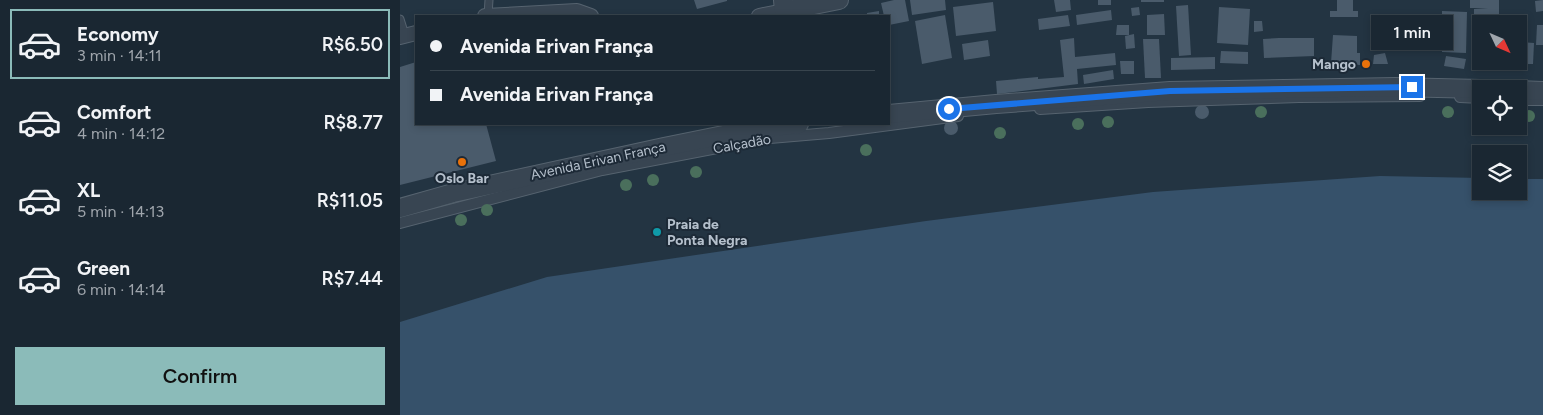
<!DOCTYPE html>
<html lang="en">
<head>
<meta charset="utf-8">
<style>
  :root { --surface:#1a2732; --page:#27333e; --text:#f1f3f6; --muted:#9fa5ac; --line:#38444d; --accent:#8bbbb9 }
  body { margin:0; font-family:Figtree,sans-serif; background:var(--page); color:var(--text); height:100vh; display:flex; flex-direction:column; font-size:19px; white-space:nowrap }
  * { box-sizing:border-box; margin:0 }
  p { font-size:16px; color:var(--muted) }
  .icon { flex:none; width:28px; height:28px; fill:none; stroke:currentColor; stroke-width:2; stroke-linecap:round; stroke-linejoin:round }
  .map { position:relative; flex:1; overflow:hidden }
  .panel { display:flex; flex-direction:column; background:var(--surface); width:400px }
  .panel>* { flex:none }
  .guide { position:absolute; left:15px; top:15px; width:475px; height:110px; border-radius:0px; box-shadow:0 2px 8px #0003,0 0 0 1px var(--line); display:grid; align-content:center; height:110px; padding:0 15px; background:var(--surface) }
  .needle { width:32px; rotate:134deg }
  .buttons { position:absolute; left:1072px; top:15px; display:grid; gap:10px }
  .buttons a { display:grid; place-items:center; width:55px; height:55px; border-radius:0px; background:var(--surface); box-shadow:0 2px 8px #0003,0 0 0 1px var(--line); font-size:25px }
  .end { position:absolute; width:22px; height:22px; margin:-11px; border:6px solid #1a73e8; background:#fff; box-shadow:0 0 0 2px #fff }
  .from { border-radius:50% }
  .bubble { position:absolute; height:35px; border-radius:0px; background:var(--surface); box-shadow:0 2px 8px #0003,0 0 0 1px var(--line); font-size:16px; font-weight:600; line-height:35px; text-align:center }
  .guide b { display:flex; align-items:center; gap:18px; height:48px; font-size:19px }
  .guide b+b { border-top:1px solid var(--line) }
  .guide i { width:12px; height:12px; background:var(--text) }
  ul { padding:9px 0 0; list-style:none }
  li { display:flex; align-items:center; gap:15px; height:70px; margin:0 10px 8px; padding:0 5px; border:2px solid transparent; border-radius:0px }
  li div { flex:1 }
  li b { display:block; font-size:19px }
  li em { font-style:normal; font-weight:600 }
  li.selected { border-color:var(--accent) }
  li>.icon { width:45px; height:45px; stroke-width:1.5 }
  .action { display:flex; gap:10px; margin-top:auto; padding:10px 15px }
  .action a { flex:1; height:58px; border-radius:0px; background:var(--accent); color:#111; font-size:20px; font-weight:600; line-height:58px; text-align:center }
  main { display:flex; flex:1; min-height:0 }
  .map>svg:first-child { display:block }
  .water { fill:#36516a }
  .building { fill:#4a5b6b }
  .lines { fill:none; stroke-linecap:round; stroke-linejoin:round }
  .service-casing { stroke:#56636f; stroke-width:9 }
  .pedestrian-casing { stroke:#56636f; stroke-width:12 }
  .minor-casing { stroke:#56636f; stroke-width:16 }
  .tertiary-casing { stroke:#56636f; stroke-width:20 }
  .service { stroke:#384552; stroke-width:7 }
  .pedestrian { stroke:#384552; stroke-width:10 }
  .minor { stroke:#384552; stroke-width:14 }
  .tertiary { stroke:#384552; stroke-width:18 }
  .tree { fill:#4a6f5c }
  .route { stroke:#1a73e8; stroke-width:6 }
  .food-dot { fill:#e8710a; stroke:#1d2a37; stroke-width:2 }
  .culture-dot { fill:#0f9aa8; stroke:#1d2a37; stroke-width:2 }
  .labels { text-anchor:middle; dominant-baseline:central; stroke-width:4; stroke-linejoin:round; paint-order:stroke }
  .poi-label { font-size:14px; font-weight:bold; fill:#b5c0cc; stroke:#1d2a37; text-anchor:end }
  .street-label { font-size:14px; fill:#b5c0cc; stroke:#1d2a37 }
</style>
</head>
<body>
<main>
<section class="panel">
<ul>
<li class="selected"><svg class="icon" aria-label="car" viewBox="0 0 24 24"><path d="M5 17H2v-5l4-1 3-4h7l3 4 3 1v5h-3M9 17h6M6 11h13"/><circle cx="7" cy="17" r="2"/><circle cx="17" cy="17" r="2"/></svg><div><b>Economy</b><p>3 min · 14:11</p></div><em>R$6.50</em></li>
<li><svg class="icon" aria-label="car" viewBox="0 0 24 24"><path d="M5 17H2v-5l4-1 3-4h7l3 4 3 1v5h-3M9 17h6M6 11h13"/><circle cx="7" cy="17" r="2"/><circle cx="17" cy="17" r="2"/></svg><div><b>Comfort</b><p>4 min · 14:12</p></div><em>R$8.77</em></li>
<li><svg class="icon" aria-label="car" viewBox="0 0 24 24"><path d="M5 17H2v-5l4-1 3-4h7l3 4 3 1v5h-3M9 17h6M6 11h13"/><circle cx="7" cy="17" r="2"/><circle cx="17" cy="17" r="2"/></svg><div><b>XL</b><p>5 min · 14:13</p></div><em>R$11.05</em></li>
<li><svg class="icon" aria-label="car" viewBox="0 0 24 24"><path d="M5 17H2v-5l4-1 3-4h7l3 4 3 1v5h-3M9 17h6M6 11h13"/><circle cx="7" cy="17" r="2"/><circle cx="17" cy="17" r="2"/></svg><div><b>Green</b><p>6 min · 14:14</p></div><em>R$7.44</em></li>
</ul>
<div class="action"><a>Confirm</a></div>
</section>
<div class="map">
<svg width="1143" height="415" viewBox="0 0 1143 415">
  <rect width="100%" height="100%" fill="#233442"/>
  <path class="water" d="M980,176L1081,178V191H1119V179H1143V415H0V322L147,277L526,221L753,192Z"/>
  <g class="building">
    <path d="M294,0H327V1L297,9Z"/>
    <path d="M494,0H505L509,21L489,25V16H484L481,3Z"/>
    <path d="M510,0H545L546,10L512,15Z"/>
    <path d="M654,0H670L671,10L656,12Z"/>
    <rect x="698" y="0" width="13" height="5"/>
    <rect x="741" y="0" width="23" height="2"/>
    <path d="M937,0H953V11H958V17H930V11H937Z"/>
    <path d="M1070,0H1099V24H1081V27L1074,28V9L1088,8H1070Z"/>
    <path d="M1143,0V11L1136,12L1135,1Z"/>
    <path d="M593,2L596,31L556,36L553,7Z"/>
    <path d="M788,5L791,55L779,56L776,6Z"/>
    <path d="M739,7L740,15L732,16L731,8Z"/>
    <path d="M819,7L850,9L848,45L817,43Z"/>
    <path d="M711,10L712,20L677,25L676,15Z"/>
    <path d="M479,11V16H467V13Z"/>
    <path d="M1042,11L1067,12L1066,53L1042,52Z"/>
    <path d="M764,14L765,35H747V15Z"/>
    <path d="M545,15L552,58L522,64L515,21Z"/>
    <path d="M668,15L670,26L639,30L638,19Z"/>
    <path d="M854,21H862L863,31L854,32Z"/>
    <path d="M717,25H729V35H716Z"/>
    <path d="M1137,25H1143V45H1136Z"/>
    <path d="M1072,31H1081V61H1089V67L1072,66Z"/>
    <path d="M734,34L735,48L726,49L725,36Z"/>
    <path d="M933,35L957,36V53H960V65L931,63Z"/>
    <path d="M674,38L675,57L715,53L716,65L677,69L678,84L597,94L596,81L638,77V79L664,77L660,40Z"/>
    <path d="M879,38H914V56L864,58L863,39Z"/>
    <path d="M743,39H759L761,78H745Z"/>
    <path d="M588,40L590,56L564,60L562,44Z"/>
    <path d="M1121,42L1134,43L1133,64H1119Z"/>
    <path d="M821,51L848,52V64L820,63Z"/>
    <path d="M985,53L988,64H973L974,55Z"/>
    <path d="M1046,56L1066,59L1064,69L1044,66Z"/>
    <path d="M815,57V69L771,70V58Z"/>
    <path d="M720,61H734V74H721Z"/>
    <path d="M16,62V124H86L96,161L0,185V67Z"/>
    <path d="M713,70L714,79L684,84L683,75Z"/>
    <circle cx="802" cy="112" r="7"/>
    <circle cx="551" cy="128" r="7"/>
  </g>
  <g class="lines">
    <g class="service-casing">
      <g id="service">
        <path d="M88,15L89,0"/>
        <path d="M0,19L5,35"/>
      </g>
    </g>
    <g class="pedestrian-casing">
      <g id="pedestrian">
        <path d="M1060,97L1081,98"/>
        <path d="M1119,100H1143"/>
        <path d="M640,109L748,102L899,97L1020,96"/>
        <path d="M0,223L202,170L370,138L429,133L558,116"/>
      </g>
    </g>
    <g class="minor-casing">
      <g id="minor">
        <path d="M85,16L177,11L191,16"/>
        <path d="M359,16L384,11"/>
        <path d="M0,37L16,33"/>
      </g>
    </g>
    <g class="tertiary-casing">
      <g id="tertiary">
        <path d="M383,0L384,11L439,0"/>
        <path d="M1119,90L1143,91"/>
        <path d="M489,114L596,104L770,91L995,87L1081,89"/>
        <path d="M0,208L53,193L264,147L348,130L399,124"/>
      </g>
    </g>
    <use href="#service" class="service"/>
    <use href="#pedestrian" class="pedestrian"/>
    <use href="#minor" class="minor"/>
    <use href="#tertiary" class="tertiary"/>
  </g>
  <g class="tree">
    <circle cx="861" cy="112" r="6"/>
    <circle cx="1048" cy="112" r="6"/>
    <circle cx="1129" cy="116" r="6"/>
    <circle cx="708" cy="122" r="6"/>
    <circle cx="678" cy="124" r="6"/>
    <circle cx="600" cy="133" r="6"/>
    <circle cx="466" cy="150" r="6"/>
    <circle cx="296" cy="172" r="6"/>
    <circle cx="253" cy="180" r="6"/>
    <circle cx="226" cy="185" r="6"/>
    <circle cx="87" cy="210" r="6"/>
    <circle cx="61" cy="220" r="6"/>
  </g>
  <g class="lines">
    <path class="route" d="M549,109L770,91L1012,87"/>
  </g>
  <g class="food-dot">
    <circle cx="966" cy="64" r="5"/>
    <circle cx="62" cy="162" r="5"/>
  </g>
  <circle class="culture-dot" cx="257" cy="232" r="5"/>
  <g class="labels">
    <g class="poi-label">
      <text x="956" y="64">Mango</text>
      <text x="62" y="178" text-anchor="middle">Oslo Bar</text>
      <text x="267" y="224" text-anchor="start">Praia de<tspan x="267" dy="16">Ponta Negra</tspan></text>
    </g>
    <g class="street-label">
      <text transform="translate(342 144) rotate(-10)">Calçadão</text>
      <text transform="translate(198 161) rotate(-12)">Avenida Erivan França</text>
    </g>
  </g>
</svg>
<div class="buttons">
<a><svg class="needle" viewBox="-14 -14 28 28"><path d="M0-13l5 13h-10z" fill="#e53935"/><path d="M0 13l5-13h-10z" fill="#9fa5ac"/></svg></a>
<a><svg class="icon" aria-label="locate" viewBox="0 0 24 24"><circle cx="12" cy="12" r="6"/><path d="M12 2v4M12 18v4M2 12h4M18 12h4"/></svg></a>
<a><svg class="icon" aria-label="layers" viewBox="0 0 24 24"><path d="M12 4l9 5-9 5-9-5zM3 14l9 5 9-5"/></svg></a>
</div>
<i class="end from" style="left:549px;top:109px"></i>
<i class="end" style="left:1012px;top:87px"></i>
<div class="bubble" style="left:971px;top:15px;width:82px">1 min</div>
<div class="guide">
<b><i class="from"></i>Avenida Erivan França</b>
<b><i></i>Avenida Erivan França</b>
</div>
</div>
</main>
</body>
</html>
